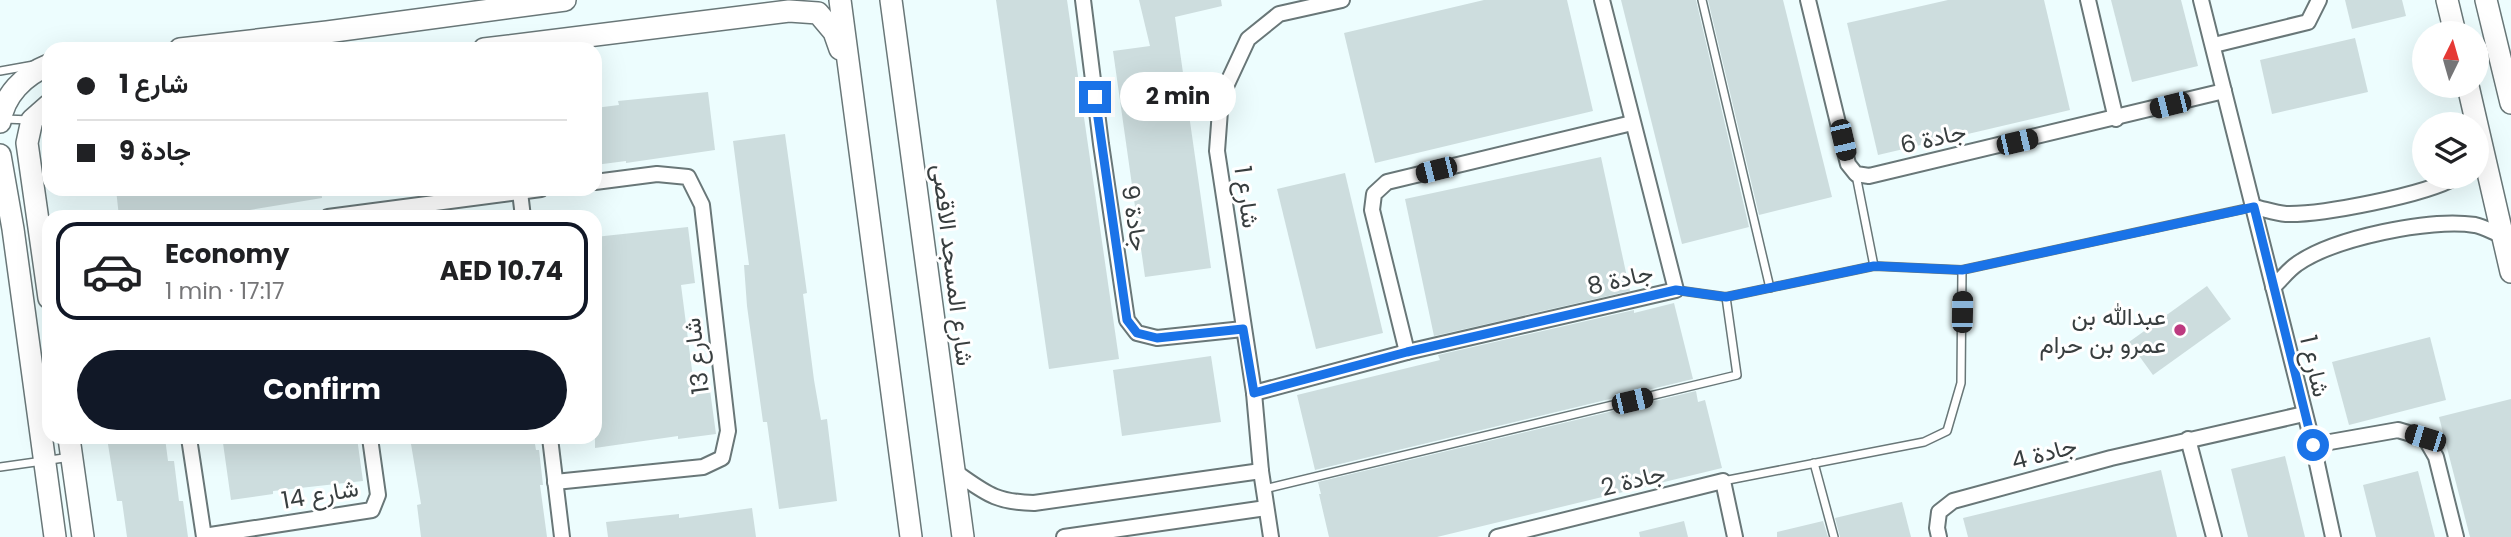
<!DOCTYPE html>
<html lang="en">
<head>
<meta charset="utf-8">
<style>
  :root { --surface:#fff; --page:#f2f2f2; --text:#202124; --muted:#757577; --line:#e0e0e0; --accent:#111827 }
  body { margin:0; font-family:Poppins,Vazirmatn,sans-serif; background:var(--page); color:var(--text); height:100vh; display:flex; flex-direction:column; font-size:26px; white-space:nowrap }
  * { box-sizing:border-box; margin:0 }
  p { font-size:23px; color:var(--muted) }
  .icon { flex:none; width:38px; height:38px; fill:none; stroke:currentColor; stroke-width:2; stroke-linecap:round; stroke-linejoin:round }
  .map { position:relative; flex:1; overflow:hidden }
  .sheet { position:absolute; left:42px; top:210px; width:560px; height:234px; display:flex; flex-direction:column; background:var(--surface); border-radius:21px; box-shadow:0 7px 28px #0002 }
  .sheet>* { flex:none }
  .top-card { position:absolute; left:42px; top:42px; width:560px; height:154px; border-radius:21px; box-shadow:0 7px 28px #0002; display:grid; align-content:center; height:154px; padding:0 35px; background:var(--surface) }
  .needle { width:46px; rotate:5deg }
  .tools { position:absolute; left:2412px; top:21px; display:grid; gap:14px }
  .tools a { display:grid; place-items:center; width:77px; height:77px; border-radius:50%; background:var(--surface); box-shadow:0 7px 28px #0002; font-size:35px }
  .end { position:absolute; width:32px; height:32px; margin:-16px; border:9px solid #1a73e8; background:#fff; box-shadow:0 0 0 4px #fff }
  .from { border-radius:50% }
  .bubble { position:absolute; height:49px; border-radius:24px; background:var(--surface); box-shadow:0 7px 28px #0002; font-size:23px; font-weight:700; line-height:49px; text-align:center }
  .car { position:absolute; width:21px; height:42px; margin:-21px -10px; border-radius:9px; box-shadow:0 0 5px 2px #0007; background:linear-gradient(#222 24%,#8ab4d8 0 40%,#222 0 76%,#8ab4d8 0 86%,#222 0) }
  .top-card b { display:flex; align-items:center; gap:24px; height:66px; font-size:26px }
  .top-card b+b { border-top:2px solid var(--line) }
  .top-card i { width:18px; height:18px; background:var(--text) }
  ul { padding:12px 0 0; list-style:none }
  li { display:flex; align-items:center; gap:21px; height:98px; margin:0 14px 10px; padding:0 21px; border:4px solid transparent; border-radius:21px }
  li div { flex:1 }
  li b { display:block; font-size:26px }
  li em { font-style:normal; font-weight:700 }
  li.active { border-color:var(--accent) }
  li>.icon { width:63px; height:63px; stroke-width:1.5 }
  .button { display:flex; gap:14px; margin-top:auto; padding:14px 35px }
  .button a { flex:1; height:80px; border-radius:42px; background:var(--accent); color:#fff; font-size:28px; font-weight:700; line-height:80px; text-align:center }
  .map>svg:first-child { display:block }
  .building { fill:#cdddde }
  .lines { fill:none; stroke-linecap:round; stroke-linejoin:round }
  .lane-casing { stroke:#697778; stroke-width:10 }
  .street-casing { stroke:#697778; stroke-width:18 }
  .secondary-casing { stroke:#697778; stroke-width:24 }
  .lane { stroke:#fff; stroke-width:7 }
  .street { stroke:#fff; stroke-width:14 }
  .secondary { stroke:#fff; stroke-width:21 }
  .route { stroke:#1a73e8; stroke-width:9 }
  .poi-dot { fill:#bd3a80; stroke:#fff; stroke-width:2.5 }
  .labels { text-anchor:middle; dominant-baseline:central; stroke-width:6; stroke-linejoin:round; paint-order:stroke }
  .street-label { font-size:24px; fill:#383e3f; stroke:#fff }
  .poi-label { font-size:24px; fill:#383e3f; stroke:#fff; text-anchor:end }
</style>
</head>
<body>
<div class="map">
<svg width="2511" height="537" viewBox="0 0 2511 537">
  <rect width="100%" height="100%" fill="#edfdfe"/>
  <g class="building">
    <path d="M996,0H1067L1119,359L1049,369Z"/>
    <path d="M1139,0H1221L1222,6L1175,17L1211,268L1145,277L1113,51L1150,46Z"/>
    <path d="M1484,0H1567L1593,111L1375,163L1344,33Z"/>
    <path d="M1621,0H1696L1749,227L1682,244Z"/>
    <path d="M1708,0H1783L1832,197L1759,215Z"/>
    <path d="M1948,0H2044L2070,110L1878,155L1847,23Z"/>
    <path d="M2111,0H2181L2198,66L2132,82Z"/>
    <path d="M2345,0H2402L2406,16L2352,29Z"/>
    <path d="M2355,38L2368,92L2272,114L2260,60Z"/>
    <path d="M708,92L715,150L626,163V161L595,165V108L619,105L618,101Z"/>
    <path d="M785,134L807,293L803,294L814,380L821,420L827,419L837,501L779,509L767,422H763L747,306L744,265H749L733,141Z"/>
    <path d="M1601,157L1630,291L1434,336L1405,199Z"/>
    <path d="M1345,173L1383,333L1316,349L1277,189Z"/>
    <path d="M116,189H321L322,198L244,211L195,215V217H119Z"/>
    <path d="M688,227L695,283L681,285L693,378L708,376L716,434L678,439V436L595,448V237Z"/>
    <path d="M2207,286L2231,319L2153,375L2129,342Z"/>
    <path d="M1674,303L1693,379L1315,470L1297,395L1440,360L1438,355L1634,310V313Z"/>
    <path d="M2430,337L2446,400L2349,425L2332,362Z"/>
    <path d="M1211,356L1221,422L1122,436L1113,370Z"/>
    <path d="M1696,391L1698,402L1705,400L1722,468L1437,537H1329L1319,494H1321L1318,482Z"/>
    <path d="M2511,399V537H2470L2439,417Z"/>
    <path d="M107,438H165L168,461H174L179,501H183L188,537H127L122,501H117Z"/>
    <path d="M264,438H357L363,481L273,491V494L231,500L223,443Z"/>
    <path d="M410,438H534L536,450H539L543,485H540L547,537H421L417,505L421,504Z"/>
    <path d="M2285,456L2305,537H2248L2231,469Z"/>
    <path d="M2161,470L2177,537H1968L1963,518Z"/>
    <path d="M2418,471L2435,537H2376L2363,485Z"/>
    <path d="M1902,502L1911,537H1840L1835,518Z"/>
    <path d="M752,508L756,537H608L606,522L679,514V518Z"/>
    <path d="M1684,521L1688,537H1640L1639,532Z"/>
    <path d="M1823,521L1828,537H1777V532Z"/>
  </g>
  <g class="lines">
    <g class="lane-casing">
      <g id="lane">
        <path d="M1702,0L1770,288"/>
        <path d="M0,71L34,65"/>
        <path d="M4,119L31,120"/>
        <path d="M1856,175L1874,266"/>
        <path d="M1676,290L1726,297L1874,266L1962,270L2253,207"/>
        <path d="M1814,463L1834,537"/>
        <path d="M0,467L71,457"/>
        <path d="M1723,481L1924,442L1947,431L1961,383L1962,270"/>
        <path d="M1264,489L1737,375L1726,297"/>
      </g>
    </g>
    <g class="street-casing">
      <g id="street">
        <path d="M1083,0L1101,144L1127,320L1137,333L1157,338L1243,329"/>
        <path d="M1808,0L1848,164L1856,174L1869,176L2224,91"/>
        <path d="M2088,0L2116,119"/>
        <path d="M2201,0L2313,445L2333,537"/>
        <path d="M2214,45L2308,22L2319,0"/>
        <path d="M520,192L523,217"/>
        <path d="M2254,207C2264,209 2275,213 2286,214C2321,215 2426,195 2456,177"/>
        <path d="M328,217L541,189"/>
        <path d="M2273,287C2281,280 2288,270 2297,264C2334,238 2430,218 2475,225C2484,227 2493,232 2501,235"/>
        <path d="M1407,352L1372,210L1374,194L1387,182L1632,123"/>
        <path d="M1254,393L1407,352L1676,290L1602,0"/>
        <path d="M189,438L204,537"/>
        <path d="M550,438L562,537"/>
        <path d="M2188,439L2214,537"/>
        <path d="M2313,445L2398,430L2425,438L2436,457L2456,537"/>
        <path d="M954,471C986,493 994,502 1034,503L1261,471"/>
        <path d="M555,482L703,467L722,458L728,431L702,205L688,177L657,174L595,182"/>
        <path d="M204,536L372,510L378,495L370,438"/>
        <path d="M1064,537L1266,508"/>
        <path d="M1271,537L1261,471L1254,393L1217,151L1221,97L1248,39L1279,14L1342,0"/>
        <path d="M1497,537L1723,481L1735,537"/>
        <path d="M1939,537L1937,528L1939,512L1953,501L2111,458L2304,414"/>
      </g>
    </g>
    <g class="secondary-casing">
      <g id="secondary">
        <path d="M840,0L911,537"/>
        <path d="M891,0L963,537"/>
        <path d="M2447,0L2455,33"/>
        <path d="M2486,0L2511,103"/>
        <path d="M180,49L327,32L565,0"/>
        <path d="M484,49L789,11L818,13L834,32L840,49"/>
        <path d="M2468,86L2511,272"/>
        <path d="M49,105L32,120L27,143L49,298"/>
        <path d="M0,122C4,95 24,75 49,65"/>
        <path d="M0,155L13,229L55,537"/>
        <path d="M69,438L83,537"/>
      </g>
    </g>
    <use href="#lane" class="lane"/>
    <use href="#street" class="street"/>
    <use href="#secondary" class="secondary"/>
  </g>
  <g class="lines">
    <path class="route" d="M1095,97L1127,320L1137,333L1157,338L1243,329L1254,393L1407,352L1676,290L1726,297L1874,266L1962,270L2254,207L2313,445"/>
  </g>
  <circle class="poi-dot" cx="2180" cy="330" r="7"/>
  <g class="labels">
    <g class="street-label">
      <text transform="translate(1933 138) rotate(-13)">جادة 6</text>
      <text transform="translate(1247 197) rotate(82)">شارع 1</text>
      <text transform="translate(1135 218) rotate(81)">جادة 9</text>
      <text transform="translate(953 265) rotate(83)">شارع المسجد الاقصى</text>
      <text transform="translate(1620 279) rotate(-13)">جادة 8</text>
      <text transform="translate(696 356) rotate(-97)">شارع 13</text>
      <text transform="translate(2315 366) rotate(77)">شارع 1</text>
      <text transform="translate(2044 453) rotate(-15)">جادة 4</text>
      <text transform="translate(1633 480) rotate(-14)">جادة 2</text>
      <text transform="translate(320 494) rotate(-10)">شارع 14</text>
    </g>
    <g class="poi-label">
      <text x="2166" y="316">عبدالله بن<tspan x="2166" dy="28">عمرو بن حرام</tspan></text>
    </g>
  </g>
</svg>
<div class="tools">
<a><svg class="needle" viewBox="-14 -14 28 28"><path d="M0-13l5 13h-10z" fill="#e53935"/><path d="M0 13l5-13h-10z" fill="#757577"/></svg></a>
<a><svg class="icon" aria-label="layers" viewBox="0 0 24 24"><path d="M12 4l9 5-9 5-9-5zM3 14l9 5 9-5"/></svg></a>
</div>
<i class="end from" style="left:2313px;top:445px"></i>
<i class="end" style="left:1095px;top:97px"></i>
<div class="bubble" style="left:1120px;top:72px;width:116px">2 min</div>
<i class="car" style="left:2170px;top:105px;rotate:256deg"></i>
<i class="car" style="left:1843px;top:140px;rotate:167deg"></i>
<i class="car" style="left:2017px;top:142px;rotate:77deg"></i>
<i class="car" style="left:1436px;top:170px;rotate:256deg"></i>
<i class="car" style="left:1962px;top:312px;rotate:1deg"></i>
<i class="car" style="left:1632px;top:401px;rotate:77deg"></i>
<i class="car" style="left:2425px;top:438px;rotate:287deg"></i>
<div class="top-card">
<b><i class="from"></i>شارع 1</b>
<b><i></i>جادة 9</b>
</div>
<section class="sheet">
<ul>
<li class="active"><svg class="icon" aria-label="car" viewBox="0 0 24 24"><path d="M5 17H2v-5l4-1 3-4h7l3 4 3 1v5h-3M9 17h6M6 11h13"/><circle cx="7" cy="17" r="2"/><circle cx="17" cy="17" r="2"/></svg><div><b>Economy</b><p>1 min · 17:17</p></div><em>AED 10.74</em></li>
</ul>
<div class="button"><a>Confirm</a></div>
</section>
</div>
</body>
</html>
